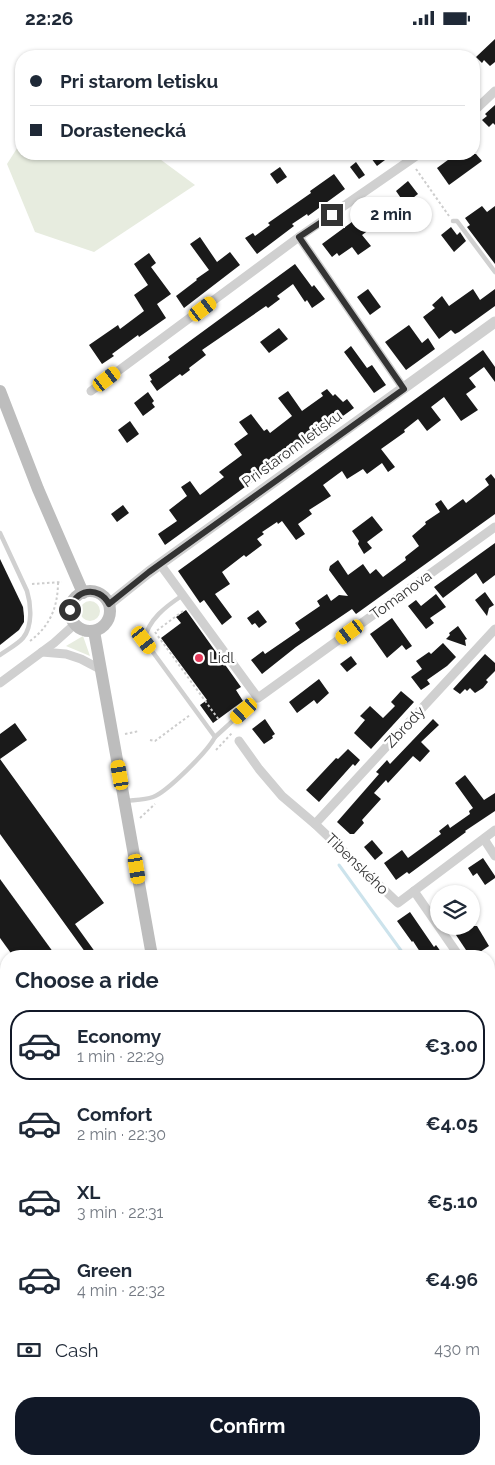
<!DOCTYPE html>
<html lang="en">
<head>
<meta charset="utf-8">
<style>
  :root { --surface:#fff; --page:#f2f2f3; --text:#1f2937; --muted:#747a83; --line:#e0e1e3; --accent:#111827 }
  body { margin:0; font-family:Raleway,sans-serif; background:var(--page); color:var(--text); height:100vh; display:flex; flex-direction:column; font-size:19px; white-space:nowrap }
  * { box-sizing:border-box; margin:0 }
  p { font-size:16px; color:var(--muted) }
  .icon { flex:none; width:28px; height:28px; fill:none; stroke:currentColor; stroke-width:2; stroke-linecap:round; stroke-linejoin:round }
  .map { position:relative; flex:1; overflow:hidden }
  .side { position:absolute; left:0px; top:915px; width:495px; height:515px; display:flex; flex-direction:column; background:var(--surface); border-radius:20px 20px 0 0; box-shadow:0 1px 4px #0004 }
  .side>* { flex:none }
  .top-card { position:absolute; left:15px; top:15px; width:465px; height:110px; border-radius:20px; box-shadow:0 1px 4px #0004; display:grid; align-content:center; height:110px; padding:0 15px; background:var(--surface) }
  .buttons { position:absolute; left:430px; top:850px; display:grid; gap:10px }
  .buttons a { display:grid; place-items:center; width:50px; height:50px; border-radius:50%; background:var(--surface); box-shadow:0 1px 4px #0004; font-size:25px }
  .end { position:absolute; width:22px; height:22px; margin:-11px; border:6px solid #333; background:#fff; box-shadow:0 0 0 2px #fff }
  .from { border-radius:50% }
  .bubble { position:absolute; height:35px; border-radius:18px; background:var(--surface); box-shadow:0 1px 4px #0004; font-size:16px; font-weight:700; line-height:35px; text-align:center }
  .car { position:absolute; width:15px; height:30px; margin:-15px -8px; border-radius:6px; box-shadow:0 0 4px 1px #0007; background:linear-gradient(#f5c518 24%,#345 0 40%,#f5c518 0 76%,#345 0 86%,#f5c518 0) }
  .top-card b { display:flex; align-items:center; gap:18px; height:48px; font-size:19px }
  .top-card b+b { border-top:1px solid var(--line) }
  .top-card i { width:12px; height:12px; background:var(--text) }
  ul { padding:0; list-style:none }
  li { display:flex; align-items:center; gap:15px; height:70px; margin:0 10px 8px; padding:0 5px; border:2px solid transparent; border-radius:20px }
  li div { flex:1 }
  li b { display:block; font-size:19px }
  li em { font-style:normal; font-weight:700 }
  li.selected { border-color:var(--accent) }
  li>.icon { width:45px; height:45px; stroke-width:1.5 }
  h2 { padding:0 15px; font-size:22px; line-height:60px }
  .pay { display:flex; align-items:center; gap:12px; height:55px; padding:0 15px; font-size:19px }
  .pay p { margin-inline-start:auto }
  .action { display:flex; gap:10px; margin-top:auto; padding:10px 15px }
  .action a { flex:1; height:58px; border-radius:20px; background:var(--accent); color:#fff; font-size:20px; font-weight:700; line-height:58px; text-align:center }
  .status { display:flex; justify-content:space-between; align-items:center; height:35px; padding:0 25px; background:var(--surface); direction:ltr }
  .status svg { height:14px; fill:currentColor }
  .map>svg:first-child { display:block }
  .green { fill:#e7ecdf }
  .lines { fill:none; stroke-linecap:round; stroke-linejoin:round }
  .stream { stroke:#cce3ec; stroke-width:3 }
  .building { fill:#1a1a1a }
  .path { stroke:#cdcdcd; stroke-width:2; stroke-dasharray:2.5 2.5; stroke-linecap:butt }
  .service { stroke:#d0d0d0; stroke-width:4.5 }
  .minor { stroke:#d0d0d0; stroke-width:9 }
  .tertiary { stroke:#d0d0d0; stroke-width:11 }
  .secondary { stroke:#bdbdbd; stroke-width:12 }
  .route { stroke:#333; stroke-width:6 }
  .poi-dot { fill:#e53a5b; stroke:#fff; stroke-width:2 }
  .labels { text-anchor:middle; dominant-baseline:central; stroke-width:5; stroke-linejoin:round; paint-order:stroke }
  .street-label { font-size:15px; fill:#333; stroke:#fff }
  .poi-label { font-size:15px; fill:#333; stroke:#fff; text-anchor:start }
</style>
</head>
<body>
<div class="status"><b>22:26</b><svg viewBox="0 0 49 12"><path d="M0 12V9h3v3zM5 12V6h3v6zM10 12V3h3v9zM15 12V0h3v12zM26 1h20v11H26zM47 4h2v5h-2z"/></svg></div>
<div class="map">
<svg width="495" height="1430" viewBox="0 0 495 1430">
  <rect width="100%" height="100%" fill="#fff"/>
  <g class="green">
    <path d="M21,107V119H153L195,150L94,217L35,197L7,129Z"/>
    <circle cx="90" cy="576" r="10"/>
    <path d="M83,601L90,621L66,611Z"/>
    <path d="M495,1361V1418L489,1419V1362Z"/>
    <path d="M330,1424H461L425,1430H332Z"/>
  </g>
  <g class="lines">
    <g class="stream">
      <path d="M339,830L405,921"/>
      <path d="M489,957L495,953"/>
    </g>
  </g>
  <g class="building">
    <path d="M495,4V27L490,31L484,25L482,28L476,22Z"/>
    <path d="M495,70V90L493,88L489,92L482,85L487,81L485,79Z"/>
    <path d="M368,119H393L377,131Z"/>
    <path d="M456,119H476L482,126L449,150L437,133Z"/>
    <path d="M356,127L365,140L359,144L350,132Z"/>
    <path d="M280,132L287,142L277,149L270,139Z"/>
    <path d="M334,139L345,154L308,181L307,179L292,189L294,191L257,219L245,203L253,198L255,201L270,190L268,188L311,158L310,156Z"/>
    <path d="M408,146L418,159L405,169L396,156Z"/>
    <path d="M383,165L392,178L362,200L371,211L358,220L352,212L339,221L337,218L332,222L322,209L356,184L358,187L371,177L369,175Z"/>
    <path d="M482,171L487,177L495,171V229L467,192L470,190L465,183Z"/>
    <path d="M451,192L457,200L460,197L466,206L454,217L441,200Z"/>
    <path d="M200,202L217,227L230,217L240,230L184,273L176,261L197,245L196,244L209,235L190,209Z"/>
    <path d="M149,218L156,228L151,232L171,259L157,269L166,283L139,302L138,300L112,319L114,321L102,329L89,310L118,290L120,294L144,276L134,260L148,250L134,229Z"/>
    <path d="M295,229L312,252L314,250L325,264L312,273L307,265L305,267L293,249L277,261L280,264L268,273L266,271L202,315L206,320L189,333L190,335L182,341L180,339L157,356L150,346L152,345L149,340L170,325L168,322Z"/>
    <path d="M368,254L381,272L370,280L357,262Z"/>
    <path d="M473,254L480,265L495,254V271L459,297L455,299L451,295L439,304L423,282L435,273L432,270L442,261L449,271Z"/>
    <path d="M409,290L422,308L428,303L435,314L406,335L385,307Z"/>
    <path d="M279,293L288,304L269,318L260,307Z"/>
    <path d="M351,311L367,333L372,330L386,350L374,358L344,317Z"/>
    <path d="M483,315L495,332V347L484,332L469,343L476,352L466,359L478,375L461,386L444,362L431,372L441,385L427,396L418,384L404,395L405,397L381,414L395,432L388,437L382,428L367,439L363,434L347,444L342,436L323,450L331,461L309,475L312,479L298,489L305,499L296,505L282,486L278,489L277,487L262,497L264,499L257,504L262,510L246,522L244,520L222,537L230,549L215,559L232,582L222,590L204,565L200,568L178,536Z"/>
    <path d="M327,354L333,361L335,359L343,367L347,364L354,373L165,510L158,499L177,486L169,475L187,461L181,452L190,446L200,460L224,442L219,437L242,420L234,409L248,399L239,387L251,379L264,396L267,394L270,398L292,381L278,363L288,356L302,376L323,361L321,358Z"/>
    <path d="M148,357L154,366L152,368L155,372L143,381L134,368Z"/>
    <path d="M130,386L139,399L127,408L118,395Z"/>
    <path d="M491,439L495,444V479L356,579L352,574L296,612L262,639L251,625L263,616L265,619L300,595L295,588L320,571L317,566L327,559L331,566L339,560L348,561L329,535L330,531L338,525L348,540L363,529L370,539L376,534L383,542L406,525L405,522L419,511L412,501L426,489L425,487L440,477L435,469L441,465L448,475L463,464L466,468L489,450L485,444Z"/>
    <path d="M123,470L129,478L117,487L111,479Z"/>
    <path d="M372,481L383,495L367,507L372,513L364,519L358,509L359,506L352,496Z"/>
    <path d="M495,508V540L483,549L476,538L443,563L434,552Z"/>
    <path d="M0,524L23,572L24,581V587L19,595L0,610Z"/>
    <path d="M485,557L494,570L489,573L487,581L475,565Z"/>
    <path d="M436,559L446,572L430,583L434,588L426,594L408,571L416,565L421,571Z"/>
    <path d="M186,575L241,652L236,655L243,666L213,688L200,670L207,665L161,603L181,588L176,582Z"/>
    <path d="M258,575L267,587L259,593L255,588L252,590L247,583Z"/>
    <path d="M392,583L412,611L406,615L402,610L387,623L370,599Z"/>
    <path d="M458,591L467,604L465,605L466,611L446,604L450,600L449,598Z"/>
    <path d="M443,608L456,622L447,631L427,645L430,649L421,655L411,642L422,634L416,626L429,617L431,619Z"/>
    <path d="M485,619L495,628V636L486,645L488,647L483,653L475,658L470,653L467,656L465,654L460,659L453,654Z"/>
    <path d="M351,621L357,629L347,637L340,629Z"/>
    <path d="M319,644L329,658L317,669L314,665L297,678L289,667Z"/>
    <path d="M401,656L414,667L371,714L354,698L365,685L360,681L370,671L383,683L395,671L391,667Z"/>
    <path d="M265,684L275,699L272,701L273,703L264,709L252,694Z"/>
    <path d="M433,684L439,690L421,707L430,716L420,727L413,721L388,748L386,745L374,758L381,764L362,785L364,788L354,799H350L337,787L379,739L376,737L387,725L390,729Z"/>
    <path d="M15,688L27,705L0,724L104,868L75,889L98,921H88L0,799V699Z"/>
    <path d="M348,714L360,725L355,731L353,729L319,767L306,755L336,723L338,724Z"/>
    <path d="M465,740L484,765L495,758V776L465,796L466,797L409,839L407,837L396,845L384,828L402,815L408,823L441,799L439,796L448,789L450,793L470,779L469,776L473,773L455,748Z"/>
    <path d="M372,805L383,818L375,825L364,812Z"/>
    <path d="M483,823L495,841V843L485,850L477,838L473,841L468,833Z"/>
    <path d="M0,844L56,921H13L0,903Z"/>
    <path d="M410,877L434,912L436,910L444,921H421L422,920L413,906L412,907L397,886Z"/>
    <path d="M450,891H477L489,911L474,921H470Z"/>
  </g>
  <g class="lines">
    <g class="path">
      <path d="M416,134L449,181"/>
      <path d="M32,549L62,547"/>
      <path d="M183,576L155,597L219,685"/>
      <path d="M30,606C50,591 58,572 58,547"/>
      <path d="M125,699L139,696"/>
      <path d="M150,705L155,706L190,680"/>
      <path d="M216,715L232,698"/>
      <path d="M140,783L155,769"/>
      <path d="M266,1424L269,1430"/>
    </g>
    <g class="service">
      <path d="M453,186H457L495,237"/>
      <path d="M0,498L27,556C31,569 33,591 23,603C18,609 7,615 0,620"/>
      <path d="M215,702L258,663"/>
      <path d="M126,766C134,765 145,765 153,762C167,757 208,716 215,702L144,605C149,584 165,572 183,560"/>
      <path d="M0,1430H2"/>
      <path d="M462,1430L495,1424"/>
    </g>
    <g class="minor">
      <path d="M474,76L495,56"/>
      <path d="M299,202L404,354"/>
      <path d="M91,356L299,202L419,119"/>
      <path d="M160,529L258,663L495,492"/>
      <path d="M42,617L66,619L81,624L100,634"/>
      <path d="M0,648L54,608L75,589"/>
      <path d="M239,706L259,734L282,761L315,789L398,868L495,795"/>
      <path d="M315,789L495,594"/>
      <path d="M484,804L495,821"/>
      <path d="M414,856L459,921"/>
    </g>
    <path class="tertiary" d="M109,569L149,537L495,287"/>
    <g class="secondary">
      <path d="M0,356L38,454L83,558"/>
      <circle cx="90" cy="576" r="20"/>
      <path d="M94,596L152,921"/>
      <path d="M235,1424L236,1430"/>
    </g>
  </g>
  <g class="lines">
    <path class="route" d="M70,575C74,554 99,550 109,569L149,537L404,354L299,202L332,180"/>
  </g>
  <circle class="poi-dot" cx="199" cy="623" r="5"/>
  <g class="labels">
    <g class="street-label">
      <text transform="translate(292 414) rotate(-36)">Pri starom letisku</text>
      <text transform="translate(401 560) rotate(-36)">Tomanova</text>
      <text transform="translate(405 692) rotate(-47)">Zbrody</text>
      <text transform="translate(357 829) rotate(44)">Tibenského</text>
    </g>
    <g class="poi-label">
      <text x="209" y="623">Lidl</text>
    </g>
  </g>
</svg>
<div class="buttons">
<a><svg class="icon" aria-label="layers" viewBox="0 0 24 24"><path d="M12 4l9 5-9 5-9-5zM3 14l9 5 9-5"/></svg></a>
</div>
<i class="end from" style="left:70px;top:575px"></i>
<i class="end" style="left:332px;top:180px"></i>
<div class="bubble" style="left:350px;top:162px;width:82px">2 min</div>
<i class="car" style="left:203px;top:274px;rotate:53deg"></i>
<i class="car" style="left:107px;top:344px;rotate:53deg"></i>
<i class="car" style="left:350px;top:597px;rotate:234deg"></i>
<i class="car" style="left:144px;top:605px;rotate:143deg"></i>
<i class="car" style="left:244px;top:676px;rotate:228deg"></i>
<i class="car" style="left:120px;top:740px;rotate:350deg"></i>
<i class="car" style="left:137px;top:834px;rotate:171deg"></i>
<div class="top-card">
<b><i class="from"></i>Pri starom letisku</b>
<b><i></i>Dorastenecká</b>
</div>
<section class="side">
<h2>Choose a ride</h2>
<ul>
<li class="selected"><svg class="icon" aria-label="car" viewBox="0 0 24 24"><path d="M5 17H2v-5l4-1 3-4h7l3 4 3 1v5h-3M9 17h6M6 11h13"/><circle cx="7" cy="17" r="2"/><circle cx="17" cy="17" r="2"/></svg><div><b>Economy</b><p>1 min · 22:29</p></div><em>€3.00</em></li>
<li><svg class="icon" aria-label="car" viewBox="0 0 24 24"><path d="M5 17H2v-5l4-1 3-4h7l3 4 3 1v5h-3M9 17h6M6 11h13"/><circle cx="7" cy="17" r="2"/><circle cx="17" cy="17" r="2"/></svg><div><b>Comfort</b><p>2 min · 22:30</p></div><em>€4.05</em></li>
<li><svg class="icon" aria-label="car" viewBox="0 0 24 24"><path d="M5 17H2v-5l4-1 3-4h7l3 4 3 1v5h-3M9 17h6M6 11h13"/><circle cx="7" cy="17" r="2"/><circle cx="17" cy="17" r="2"/></svg><div><b>XL</b><p>3 min · 22:31</p></div><em>€5.10</em></li>
<li><svg class="icon" aria-label="car" viewBox="0 0 24 24"><path d="M5 17H2v-5l4-1 3-4h7l3 4 3 1v5h-3M9 17h6M6 11h13"/><circle cx="7" cy="17" r="2"/><circle cx="17" cy="17" r="2"/></svg><div><b>Green</b><p>4 min · 22:32</p></div><em>€4.96</em></li>
</ul>
<div class="pay"><svg class="icon" aria-label="cash" viewBox="0 0 24 24"><path d="M3 7h18v10H3z"/><circle cx="12" cy="12" r="2"/></svg>Cash<p>430 m</p></div>
<div class="action"><a>Confirm</a></div>
</section>
</div>
</body>
</html>
